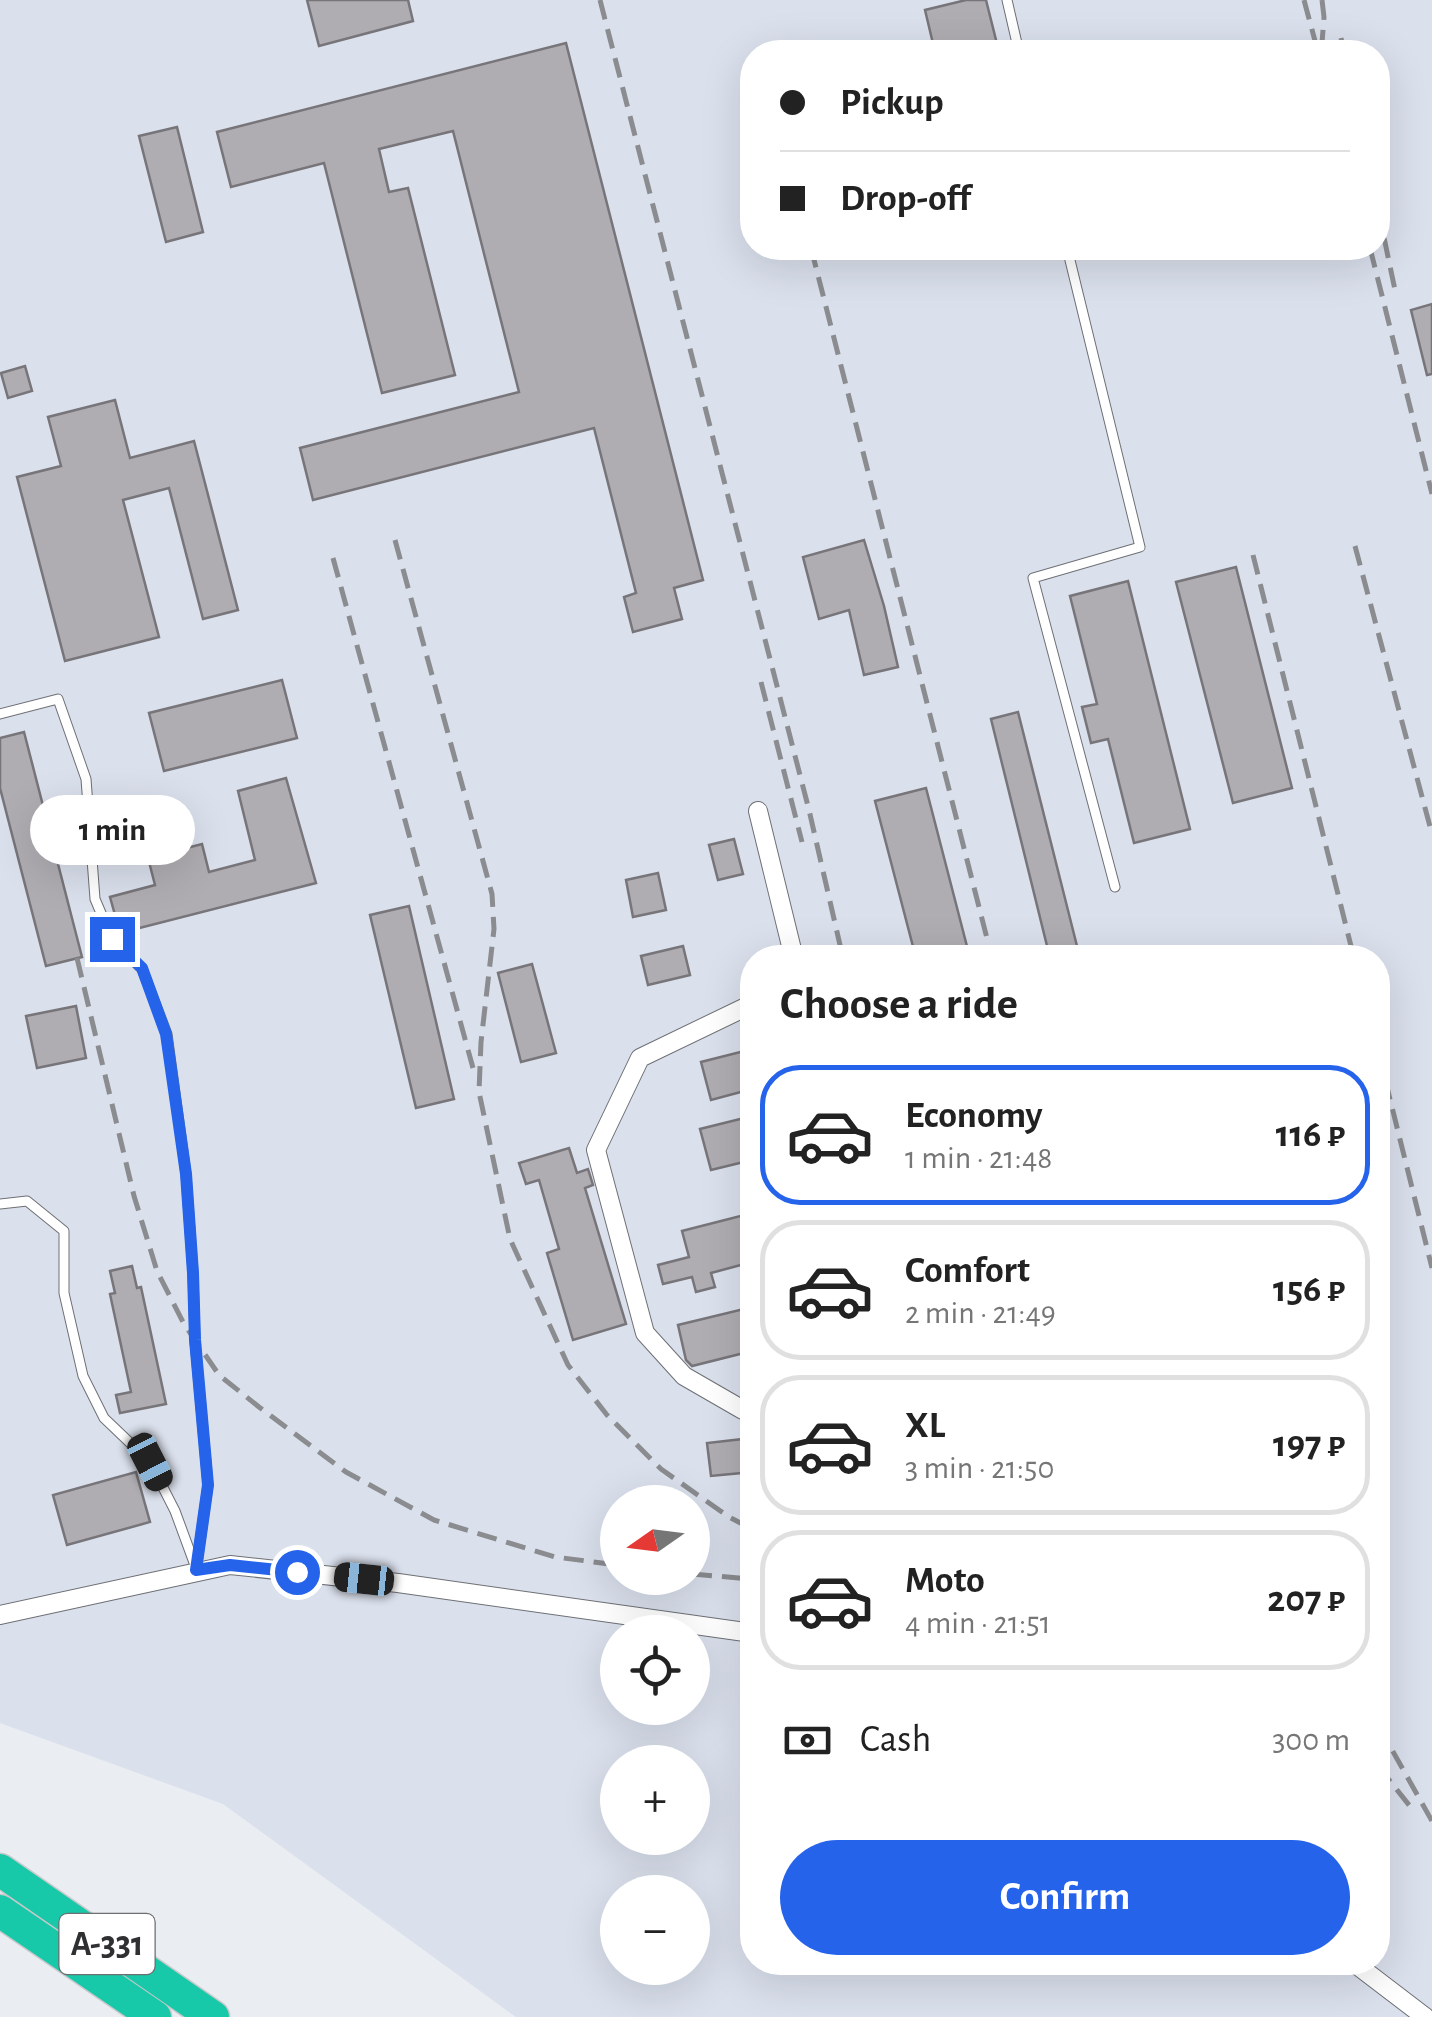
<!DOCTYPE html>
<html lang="en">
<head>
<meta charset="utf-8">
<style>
  :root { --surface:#fff; --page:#f6f6f6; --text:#222; --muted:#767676; --line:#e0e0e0; --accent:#2563eb }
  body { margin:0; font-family:"Alegreya Sans",sans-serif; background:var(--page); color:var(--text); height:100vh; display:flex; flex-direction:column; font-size:38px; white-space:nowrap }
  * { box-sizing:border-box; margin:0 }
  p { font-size:32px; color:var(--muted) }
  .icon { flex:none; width:55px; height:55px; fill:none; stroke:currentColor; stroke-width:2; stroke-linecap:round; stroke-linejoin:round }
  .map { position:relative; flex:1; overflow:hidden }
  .side { position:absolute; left:740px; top:945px; width:650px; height:1030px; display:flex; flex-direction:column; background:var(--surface); border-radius:40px; box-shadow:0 10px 40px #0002 }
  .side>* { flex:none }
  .top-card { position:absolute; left:740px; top:40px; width:650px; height:220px; border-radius:40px; box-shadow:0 10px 40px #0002; display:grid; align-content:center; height:220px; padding:0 40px; background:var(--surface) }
  .needle { width:65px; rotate:256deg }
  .buttons { position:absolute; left:600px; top:1485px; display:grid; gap:20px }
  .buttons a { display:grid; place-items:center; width:110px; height:110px; border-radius:50%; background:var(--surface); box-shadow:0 10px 40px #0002; font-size:50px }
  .end { position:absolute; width:45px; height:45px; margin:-22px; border:12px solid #2563eb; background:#fff; box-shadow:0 0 0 5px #fff }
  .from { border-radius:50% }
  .bubble { position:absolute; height:70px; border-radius:35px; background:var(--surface); box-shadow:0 10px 40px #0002; font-size:32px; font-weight:700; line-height:70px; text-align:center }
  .car { position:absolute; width:30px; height:60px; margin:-30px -15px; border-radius:12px; box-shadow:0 0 8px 2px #0007; background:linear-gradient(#222 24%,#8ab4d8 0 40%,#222 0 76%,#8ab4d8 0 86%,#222 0) }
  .top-card b { display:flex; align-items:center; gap:35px; height:95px; font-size:38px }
  .top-card b+b { border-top:2px solid var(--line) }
  .top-card i { width:25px; height:25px; background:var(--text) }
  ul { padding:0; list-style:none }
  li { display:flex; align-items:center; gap:30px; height:140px; margin:0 20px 15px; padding:0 20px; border:5px solid var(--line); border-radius:40px }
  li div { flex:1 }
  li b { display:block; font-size:38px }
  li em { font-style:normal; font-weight:700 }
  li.current { border-color:var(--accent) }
  li>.icon { width:90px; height:90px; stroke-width:1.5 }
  h2 { padding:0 40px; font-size:45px; line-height:120px }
  .pay { display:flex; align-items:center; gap:25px; height:110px; padding:0 40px; font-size:38px }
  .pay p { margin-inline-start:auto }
  .action { display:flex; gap:20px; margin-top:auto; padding:20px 40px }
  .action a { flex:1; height:115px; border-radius:60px; background:var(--accent); color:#fff; font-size:40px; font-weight:700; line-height:115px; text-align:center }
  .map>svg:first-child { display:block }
  .built { fill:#dae0ec; fill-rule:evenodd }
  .building { fill:#afadb2; stroke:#777579; stroke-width:2.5 }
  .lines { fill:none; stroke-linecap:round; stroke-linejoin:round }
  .lane-casing { stroke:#6e7075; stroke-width:11 }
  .street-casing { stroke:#6e7075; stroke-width:20 }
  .highway-casing { stroke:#c9c9ca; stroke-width:35 }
  .lane { stroke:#fff; stroke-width:9 }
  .street { stroke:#fff; stroke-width:18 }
  .highway { stroke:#18c9a9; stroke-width:32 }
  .rail { stroke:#8a8c8f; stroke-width:5; stroke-dasharray:20 10; stroke-linecap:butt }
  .route { stroke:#2563eb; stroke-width:12 }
  .labels { text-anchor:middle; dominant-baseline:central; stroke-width:10; stroke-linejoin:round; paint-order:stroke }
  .shield { fill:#fff; stroke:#6d6e70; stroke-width:2.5 }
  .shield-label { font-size:35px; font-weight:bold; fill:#2f3032 }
</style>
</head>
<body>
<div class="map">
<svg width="1432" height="2017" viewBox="0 0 1432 2017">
  <rect width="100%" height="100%" fill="#eaedf2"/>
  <path class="built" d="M0,0H1432V2017H516L223,1804L0,1723ZM752,52H1378V248H752ZM752,958H1378V1962H752ZM618,1502H692V1578H618ZM618,1632H692V1708H618ZM618,1762H692V1838H618ZM618,1892H692V1968H618Z"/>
  <g class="building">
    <path d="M307,0H408L413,21L319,46Z"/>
    <path d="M966,0H986L999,52H935L925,10Z"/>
    <path d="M566,43L703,580L674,588L682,619L633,632L624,597L636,593L594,428L313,500L300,448L519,392L453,131L379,149L389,192L408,188L455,375L382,393L324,163L231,187L217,132Z"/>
    <path d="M177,127L203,232L166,242L139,136Z"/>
    <path d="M1432,304V374L1427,375L1411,310Z"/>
    <path d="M25,366L32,391L8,398L1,373Z"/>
    <path d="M115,400L130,458L194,441L238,610L203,619L169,488L123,500L159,637L65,661L17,477L61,466L48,417Z"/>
    <path d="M864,540L884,606L898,667L864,675L849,610L819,619L803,557Z"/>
    <path d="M1236,567L1292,788L1233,803L1176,582Z"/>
    <path d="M1128,581L1190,829L1134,843L1108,739L1091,743L1082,707L1097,704L1070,596Z"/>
    <path d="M282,680L297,738L164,771L149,713Z"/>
    <path d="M1018,712L1080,958H1050L991,719Z"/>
    <path d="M24,732L82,957L46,966L0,788V738Z"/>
    <path d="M286,778L316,883L120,933L110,897L155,885L148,858L202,844L209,872L255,860L238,791Z"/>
    <path d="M926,788L970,958H916L875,801Z"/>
    <path d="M734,839L743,874L718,880L709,845Z"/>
    <path d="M658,873L666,910L633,917L626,880Z"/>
    <path d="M409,906L454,1099L416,1108L370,915Z"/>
    <path d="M683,946L690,975L648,985L641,956Z"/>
    <path d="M532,964L556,1053L521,1062L498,973Z"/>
    <path d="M76,1006L86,1058L37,1068L26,1016Z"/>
    <path d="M752,1049V1089L711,1100L701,1062Z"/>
    <path d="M752,1116V1160L711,1170L700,1129Z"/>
    <path d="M569,1148L577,1173L588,1169L593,1185L585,1188L626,1324L573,1340L547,1253L559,1249L539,1180L526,1184L519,1163Z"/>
    <path d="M752,1213V1262L711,1273L715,1287L696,1292L692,1277L663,1284L658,1265L689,1257L682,1231Z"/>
    <path d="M132,1266L137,1288L141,1287L166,1404L120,1413L116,1395L131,1392L110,1294L115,1293L110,1271Z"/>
    <path d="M752,1307V1351L692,1366L686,1360L678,1325Z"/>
    <path d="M752,1438V1472L711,1476L707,1443Z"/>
    <path d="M136,1472L150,1522L67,1545L53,1495Z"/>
  </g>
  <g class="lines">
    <g class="lane-casing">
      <g id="lane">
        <path d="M1007,0L1019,52"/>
        <path d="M1067,248L1140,547L1033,578L1115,887"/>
        <path d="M0,714L58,699L86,779L95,899L112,939L142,969L167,1034L186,1174L193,1273L195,1341L208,1485L196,1570"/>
        <path d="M0,1204L27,1201L64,1231V1293L83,1376L104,1418L150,1462L175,1511L196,1568"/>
      </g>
    </g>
    <g class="street-casing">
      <g id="street">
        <path d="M758,811L794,958"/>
        <path d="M752,1004L640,1058L596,1150L645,1333L684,1376L743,1410L752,1408"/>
        <path d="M0,1615L230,1565L398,1583L752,1633"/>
        <path d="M1353,1962L1425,2017"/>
      </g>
    </g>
    <g class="highway-casing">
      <g id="highway">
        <path d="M0,1870L213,2017"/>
        <path d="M0,1911L155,2017"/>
      </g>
    </g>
    <use href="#lane" class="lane"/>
    <use href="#street" class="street"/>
    <use href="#highway" class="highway"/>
    <g class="rail">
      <path d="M600,0L809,810L843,958"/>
      <path d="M1304,0L1318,52"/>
      <path d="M1322,0L1324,17L1322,43"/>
      <path d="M1341,38L1344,52"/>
      <path d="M1378,209L1395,290"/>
      <path d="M811,248L992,958"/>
      <path d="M1370,248L1432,494"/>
      <path d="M395,540L492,894L494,929L481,1042L479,1092L510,1239L568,1365L607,1415L661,1469L729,1517L752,1529"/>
      <path d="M1355,546L1432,834"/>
      <path d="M1253,555L1354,958"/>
      <path d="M333,558L473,1068"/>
      <path d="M761,682L802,842"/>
      <path d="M77,958L134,1196L157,1271L184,1324L219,1375L259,1407L346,1472L434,1520L555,1557L618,1565"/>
      <path d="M1378,1051L1432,1268"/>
      <path d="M692,1574L752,1579"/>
      <path d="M1378,1725L1432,1821"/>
      <path d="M1378,1766L1413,1810"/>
    </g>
  </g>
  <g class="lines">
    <path class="route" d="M112,939L142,968L166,1034L186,1174L193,1273L195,1340L208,1485L196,1570L230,1565L297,1572"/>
  </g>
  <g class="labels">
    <rect class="shield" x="59.5" y="1914" width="95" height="60" rx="8"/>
    <g class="shield-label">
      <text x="107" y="1944">А-331</text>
    </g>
  </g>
</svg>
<div class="buttons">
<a><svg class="needle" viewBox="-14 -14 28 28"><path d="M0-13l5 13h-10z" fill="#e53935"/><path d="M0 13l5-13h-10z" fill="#767676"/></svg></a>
<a><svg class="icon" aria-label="locate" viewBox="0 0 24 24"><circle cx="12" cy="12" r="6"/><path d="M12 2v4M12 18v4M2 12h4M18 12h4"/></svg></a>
<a>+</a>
<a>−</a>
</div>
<i class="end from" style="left:297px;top:1572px"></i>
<i class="end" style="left:112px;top:939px"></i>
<div class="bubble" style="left:30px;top:795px;width:165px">1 min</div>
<i class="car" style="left:150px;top:1462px;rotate:153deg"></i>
<i class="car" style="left:364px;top:1579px;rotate:276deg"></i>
<div class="top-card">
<b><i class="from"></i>Pickup</b>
<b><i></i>Drop-off</b>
</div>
<section class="side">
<h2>Choose a ride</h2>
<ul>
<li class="current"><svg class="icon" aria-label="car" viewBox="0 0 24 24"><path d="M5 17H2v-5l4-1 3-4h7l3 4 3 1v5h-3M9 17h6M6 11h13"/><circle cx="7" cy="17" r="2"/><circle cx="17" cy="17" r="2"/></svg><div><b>Economy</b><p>1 min · 21:48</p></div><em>116 ₽</em></li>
<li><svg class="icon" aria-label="car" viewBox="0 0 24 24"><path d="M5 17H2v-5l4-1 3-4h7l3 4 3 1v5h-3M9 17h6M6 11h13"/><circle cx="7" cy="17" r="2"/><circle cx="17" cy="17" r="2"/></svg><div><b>Comfort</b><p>2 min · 21:49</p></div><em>156 ₽</em></li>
<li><svg class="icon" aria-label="car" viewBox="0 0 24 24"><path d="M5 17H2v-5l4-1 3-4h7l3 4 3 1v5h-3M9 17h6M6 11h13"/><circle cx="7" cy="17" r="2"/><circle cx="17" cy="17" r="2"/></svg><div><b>XL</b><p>3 min · 21:50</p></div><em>197 ₽</em></li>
<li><svg class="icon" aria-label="car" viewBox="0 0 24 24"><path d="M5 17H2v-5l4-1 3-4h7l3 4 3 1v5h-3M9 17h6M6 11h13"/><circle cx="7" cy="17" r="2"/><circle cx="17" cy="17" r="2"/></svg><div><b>Moto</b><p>4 min · 21:51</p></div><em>207 ₽</em></li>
</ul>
<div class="pay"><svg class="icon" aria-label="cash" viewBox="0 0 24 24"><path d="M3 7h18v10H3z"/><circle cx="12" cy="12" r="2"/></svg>Cash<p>300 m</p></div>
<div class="action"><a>Confirm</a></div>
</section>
</div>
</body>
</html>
